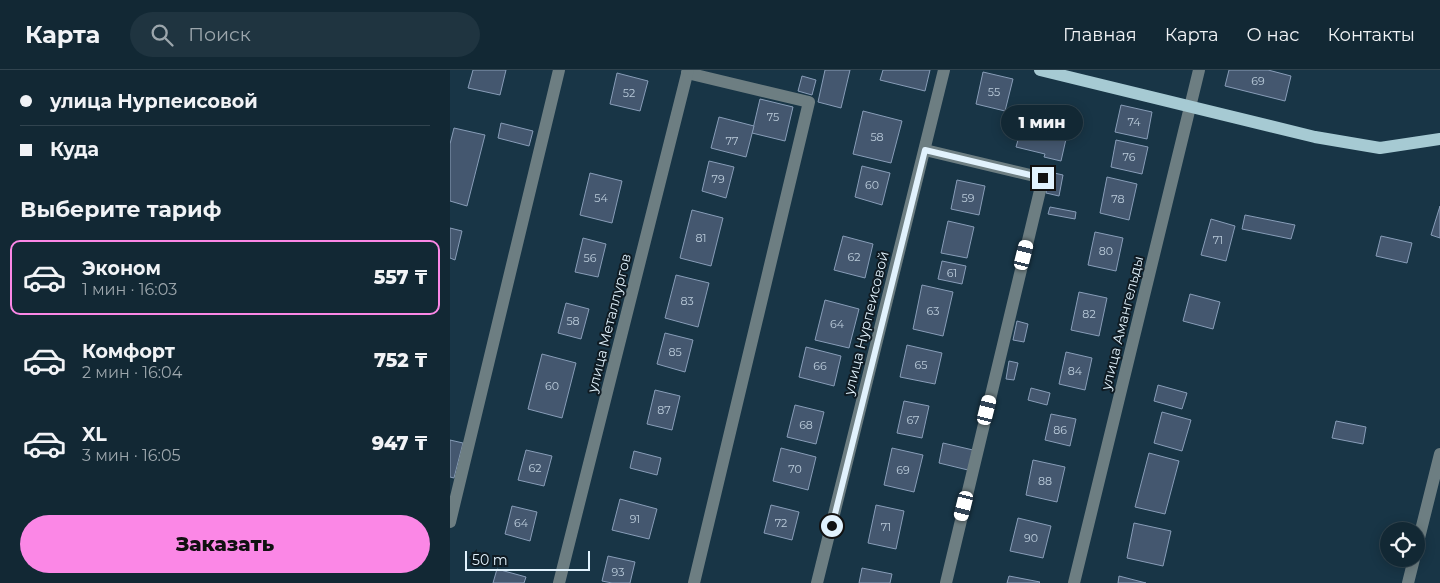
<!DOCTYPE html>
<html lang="ru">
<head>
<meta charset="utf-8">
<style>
  :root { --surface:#122834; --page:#1f3440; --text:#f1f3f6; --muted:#9ca6ac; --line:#31444f; --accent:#fb87e6 }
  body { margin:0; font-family:Montserrat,sans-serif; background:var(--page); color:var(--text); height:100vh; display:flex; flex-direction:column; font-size:19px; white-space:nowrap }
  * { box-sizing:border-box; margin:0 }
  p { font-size:16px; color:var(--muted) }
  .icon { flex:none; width:28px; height:28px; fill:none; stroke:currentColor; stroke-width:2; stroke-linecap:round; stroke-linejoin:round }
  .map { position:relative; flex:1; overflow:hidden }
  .side { display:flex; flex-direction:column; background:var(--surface); width:450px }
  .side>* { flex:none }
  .top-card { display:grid; align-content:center; height:110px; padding:0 20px; background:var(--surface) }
  .controls { position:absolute; left:930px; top:452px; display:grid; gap:10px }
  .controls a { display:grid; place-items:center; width:45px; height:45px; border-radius:50%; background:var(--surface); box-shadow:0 2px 12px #0003,0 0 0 1px var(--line); font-size:25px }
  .scale { position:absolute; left:15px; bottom:12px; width:125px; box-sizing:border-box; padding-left:5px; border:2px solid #e1f2fd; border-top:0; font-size:14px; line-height:18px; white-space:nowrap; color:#e1f2fd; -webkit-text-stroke:4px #0f1b23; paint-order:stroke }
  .end { position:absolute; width:22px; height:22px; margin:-11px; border:6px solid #e1f2fd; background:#111; box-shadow:0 0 0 2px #111 }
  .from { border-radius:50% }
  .bubble { position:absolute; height:35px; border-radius:18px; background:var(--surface); box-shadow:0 2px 12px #0003,0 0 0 1px var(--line); font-size:16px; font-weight:800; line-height:35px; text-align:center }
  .car { position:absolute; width:15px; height:30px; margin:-15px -8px; border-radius:6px; box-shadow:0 0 4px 1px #0007; background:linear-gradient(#fff 24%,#345 0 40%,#fff 0 76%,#345 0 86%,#fff 0) }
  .top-card b { display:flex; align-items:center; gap:18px; height:48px; font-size:19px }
  .top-card b+b { border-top:1px solid var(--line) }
  .top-card i { width:12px; height:12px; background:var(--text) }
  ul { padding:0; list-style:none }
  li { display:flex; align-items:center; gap:15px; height:75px; margin:0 10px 8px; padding:0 10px; border:2px solid transparent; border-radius:10px }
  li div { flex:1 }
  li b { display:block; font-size:19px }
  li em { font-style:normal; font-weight:800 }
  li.current { border-color:var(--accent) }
  li>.icon { width:45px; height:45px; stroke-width:1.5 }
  h2 { padding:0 20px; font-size:22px; line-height:60px }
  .button { display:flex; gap:10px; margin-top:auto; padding:10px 20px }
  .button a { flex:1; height:58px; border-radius:30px; background:var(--accent); color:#111; font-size:20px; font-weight:800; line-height:58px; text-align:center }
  header { display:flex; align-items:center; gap:30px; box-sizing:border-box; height:70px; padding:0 25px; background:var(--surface); border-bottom:1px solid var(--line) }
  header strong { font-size:24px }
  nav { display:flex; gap:28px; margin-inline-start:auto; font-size:18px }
  .search { width:350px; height:45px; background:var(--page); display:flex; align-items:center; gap:12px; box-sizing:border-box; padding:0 18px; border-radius:28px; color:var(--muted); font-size:19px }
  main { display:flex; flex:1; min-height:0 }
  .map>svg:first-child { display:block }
  .building { fill:#44576f; stroke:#889db8 }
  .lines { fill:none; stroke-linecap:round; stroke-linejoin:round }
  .minor { stroke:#6d7e82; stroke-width:12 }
  .major { stroke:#a6cad3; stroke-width:12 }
  .route { stroke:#e1f2fd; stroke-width:6 }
  .labels { text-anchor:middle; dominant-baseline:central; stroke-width:4; stroke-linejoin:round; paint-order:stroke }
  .number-label { font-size:11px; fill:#bacbda }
  .street-label { font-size:14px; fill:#e1f2fd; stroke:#0f1b23 }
</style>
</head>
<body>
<header>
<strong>Карта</strong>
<div class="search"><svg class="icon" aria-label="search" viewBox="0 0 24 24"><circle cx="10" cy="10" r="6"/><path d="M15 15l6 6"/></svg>Поиск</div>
<nav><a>Главная</a><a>Карта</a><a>О нас</a><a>Контакты</a></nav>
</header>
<main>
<section class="side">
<div class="top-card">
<b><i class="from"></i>улица Нурпеисовой</b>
<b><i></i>Куда</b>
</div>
<h2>Выберите тариф</h2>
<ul>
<li class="current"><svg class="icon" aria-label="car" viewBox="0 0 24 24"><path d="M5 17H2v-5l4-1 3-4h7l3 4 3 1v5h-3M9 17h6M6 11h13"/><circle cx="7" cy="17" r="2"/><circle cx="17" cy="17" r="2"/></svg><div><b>Эконом</b><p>1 мин · 16:03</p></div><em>557 ₸</em></li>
<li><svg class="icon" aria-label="car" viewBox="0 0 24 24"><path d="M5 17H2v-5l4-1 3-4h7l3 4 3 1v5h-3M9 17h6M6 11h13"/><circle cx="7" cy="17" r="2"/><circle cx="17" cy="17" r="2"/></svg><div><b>Комфорт</b><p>2 мин · 16:04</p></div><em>752 ₸</em></li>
<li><svg class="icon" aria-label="car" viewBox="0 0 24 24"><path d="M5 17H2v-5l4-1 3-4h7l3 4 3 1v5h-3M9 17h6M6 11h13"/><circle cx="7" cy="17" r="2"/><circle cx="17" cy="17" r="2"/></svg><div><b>XL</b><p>3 мин · 16:05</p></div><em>947 ₸</em></li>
</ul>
<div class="button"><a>Заказать</a></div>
</section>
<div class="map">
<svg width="990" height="513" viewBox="0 0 990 513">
  <rect width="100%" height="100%" fill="#183546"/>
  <g class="building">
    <path d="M23,0H56L50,25L18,18Z"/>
    <path d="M375,0H400L391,38L368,32Z"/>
    <path d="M433,0H480L475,21L430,10Z"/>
    <path d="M779,0H818L841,6L835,31L775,16Z"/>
    <path d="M533,2L563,9L555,41L526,34Z"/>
    <path d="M167,3L198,11L190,41L160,34Z"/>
    <path d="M352,6L366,10L362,25L348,21Z"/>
    <path d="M310,29L343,37L335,71L302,63Z"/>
    <path d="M671,35L702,42L697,69L665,62Z"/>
    <path d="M413,41L452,51L441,93L403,84Z"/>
    <path d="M604,43L621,47L611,91L594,87L595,84L566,77L570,63L598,70Z"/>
    <path d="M269,47L304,56L296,87L261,78Z"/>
    <path d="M51,53L83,61L79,76L48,68Z"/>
    <path d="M4,58L35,65L17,136L0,131V74Z"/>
    <path d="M666,70L698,77L692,104L661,97Z"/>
    <path d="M259,91L284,97L276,128L252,121Z"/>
    <path d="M412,96L440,103L432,135L405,127Z"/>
    <path d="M600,102L613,105L609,126L596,123Z"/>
    <path d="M140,103L172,111L162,153L130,145Z"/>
    <path d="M657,107L687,114L679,150L650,143Z"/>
    <path d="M507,110L535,116L529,145L501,139Z"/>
    <path d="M990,136V168L981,165Z"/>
    <path d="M600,137L626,142L625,149L598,144Z"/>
    <path d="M242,140L273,148L261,196L230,188Z"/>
    <path d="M795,145L845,155L841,169L792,159Z"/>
    <path d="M761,149L785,156L776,191L751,185Z"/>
    <path d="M498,151L524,157L517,188L491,183Z"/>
    <path d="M0,158L12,161L5,190L0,188Z"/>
    <path d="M645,162L673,168L666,201L638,195Z"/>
    <path d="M393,166L423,174L415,208L384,200Z"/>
    <path d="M931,166L962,173L957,193L926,186Z"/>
    <path d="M133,168L156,174L148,207L125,202Z"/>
    <path d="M492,191L516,196L512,214L488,209Z"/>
    <path d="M226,205L259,213L248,257L215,248Z"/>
    <path d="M472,215L503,222L493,266L463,259Z"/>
    <path d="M629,222L657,228L649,266L621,260Z"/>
    <path d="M740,224L770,232L763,259L733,251Z"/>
    <path d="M375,230L409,239L399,278L365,270Z"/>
    <path d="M116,233L139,239L131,269L108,263Z"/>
    <path d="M567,251L578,254L574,272L563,270Z"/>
    <path d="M215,263L243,270L235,302L207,294Z"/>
    <path d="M457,275L492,283L485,314L450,307Z"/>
    <path d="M356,277L391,286L384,316L349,307Z"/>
    <path d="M616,282L642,288L635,320L609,314Z"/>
    <path d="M92,284L126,293L112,348L78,339Z"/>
    <path d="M559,291L568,293L564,310L556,309Z"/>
    <path d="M708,315L737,323L732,339L704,331Z"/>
    <path d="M581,318L600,323L597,335L578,330Z"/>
    <path d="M205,320L230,326L222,360L197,354Z"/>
    <path d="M454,331L479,336L472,368L447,363Z"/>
    <path d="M345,335L374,342L366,374L337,367Z"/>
    <path d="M712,342L741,350L732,381L704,373Z"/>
    <path d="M601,344L626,349L620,376L595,370Z"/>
    <path d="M886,351L916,357L913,374L882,368Z"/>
    <path d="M0,370L13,373L4,408L0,407Z"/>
    <path d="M493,373L523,380L518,400L489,393Z"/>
    <path d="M331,378L366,387L358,420L323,411Z"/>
    <path d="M442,378L473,385L464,422L434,415Z"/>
    <path d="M76,380L102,386L94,416L68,410Z"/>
    <path d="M184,381L211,388L207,405L180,398Z"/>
    <path d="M699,383L729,391L715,444L685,437Z"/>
    <path d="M583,390L615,397L607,432L576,425Z"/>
    <path d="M170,429L207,439L199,469L162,460Z"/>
    <path d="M321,435L349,442L342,470L314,463Z"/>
    <path d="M426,435L454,441L446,479L418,473Z"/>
    <path d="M62,436L87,442L80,471L55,464Z"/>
    <path d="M568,448L601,456L593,488L560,481Z"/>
    <path d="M684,453L721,461L713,496L677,488Z"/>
    <path d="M158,486L185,492L180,513H162L152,511Z"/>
    <path d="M412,498L442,504L440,513H409Z"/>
    <path d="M47,499L76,507L74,513H43Z"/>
    <path d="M559,506L590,512L589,513H557Z"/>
    <path d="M669,506L696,513H668Z"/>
  </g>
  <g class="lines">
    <g class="minor">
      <path d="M237,3L359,32L244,513"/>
      <path d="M475,80L593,108L496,513"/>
      <path d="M0,452L109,0"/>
      <path d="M966,480L990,384"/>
      <path d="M109,513L238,0"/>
      <path d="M367,513L494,0"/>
      <path d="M624,513L749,0"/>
      <path d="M958,513L964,489"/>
    </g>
    <path class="major" d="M590,0L865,67L930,78L990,69"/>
  </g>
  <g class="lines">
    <path class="route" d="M382,456L475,80L593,108"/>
  </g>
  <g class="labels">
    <g class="number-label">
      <text x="808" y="11">69</text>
      <text x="544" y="22">55</text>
      <text x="179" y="23">52</text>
      <text x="323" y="47">75</text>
      <text x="684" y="52">74</text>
      <text x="427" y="67">58</text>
      <text x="282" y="71">77</text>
      <text x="679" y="87">76</text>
      <text x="268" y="109">79</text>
      <text x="422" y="115">60</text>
      <text x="151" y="128">54</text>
      <text x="518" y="128">59</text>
      <text x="668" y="129">78</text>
      <text x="251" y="168">81</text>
      <text x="768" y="170">71</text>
      <text x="656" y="181">80</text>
      <text x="404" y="187">62</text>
      <text x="140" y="188">56</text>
      <text x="502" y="203">61</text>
      <text x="237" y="231">83</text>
      <text x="483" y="241">63</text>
      <text x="639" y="244">82</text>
      <text x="123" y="251">58</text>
      <text x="387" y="254">64</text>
      <text x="225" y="282">85</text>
      <text x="471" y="295">65</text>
      <text x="370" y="296">66</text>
      <text x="625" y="301">84</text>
      <text x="102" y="316">60</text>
      <text x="214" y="340">87</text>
      <text x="463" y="350">67</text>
      <text x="356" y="355">68</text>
      <text x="610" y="360">86</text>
      <text x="85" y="398">62</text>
      <text x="345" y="399">70</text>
      <text x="453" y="400">69</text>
      <text x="595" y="411">88</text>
      <text x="185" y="449">91</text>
      <text x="71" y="453">64</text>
      <text x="331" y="453">72</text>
      <text x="436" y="457">71</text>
      <text x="581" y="468">90</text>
      <text x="168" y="502">93</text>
    </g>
    <g class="street-label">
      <text transform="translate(159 253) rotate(-76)">улица Металлургов</text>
      <text transform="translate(416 253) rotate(-76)">улица Нурпеисовой</text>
      <text transform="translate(672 253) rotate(-76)">улица Амангельды</text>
    </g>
  </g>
</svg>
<div class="controls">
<a><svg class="icon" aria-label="locate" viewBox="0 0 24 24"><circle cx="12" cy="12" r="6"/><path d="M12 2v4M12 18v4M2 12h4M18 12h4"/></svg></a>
</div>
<div class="scale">50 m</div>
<i class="end from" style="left:382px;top:456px"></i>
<i class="end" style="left:593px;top:108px"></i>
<div class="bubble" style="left:551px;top:35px;width:82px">1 мин</div>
<i class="car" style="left:574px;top:185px;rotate:14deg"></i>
<i class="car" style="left:537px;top:340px;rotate:14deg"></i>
<i class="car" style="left:514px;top:436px;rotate:194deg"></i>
</div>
</main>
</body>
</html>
